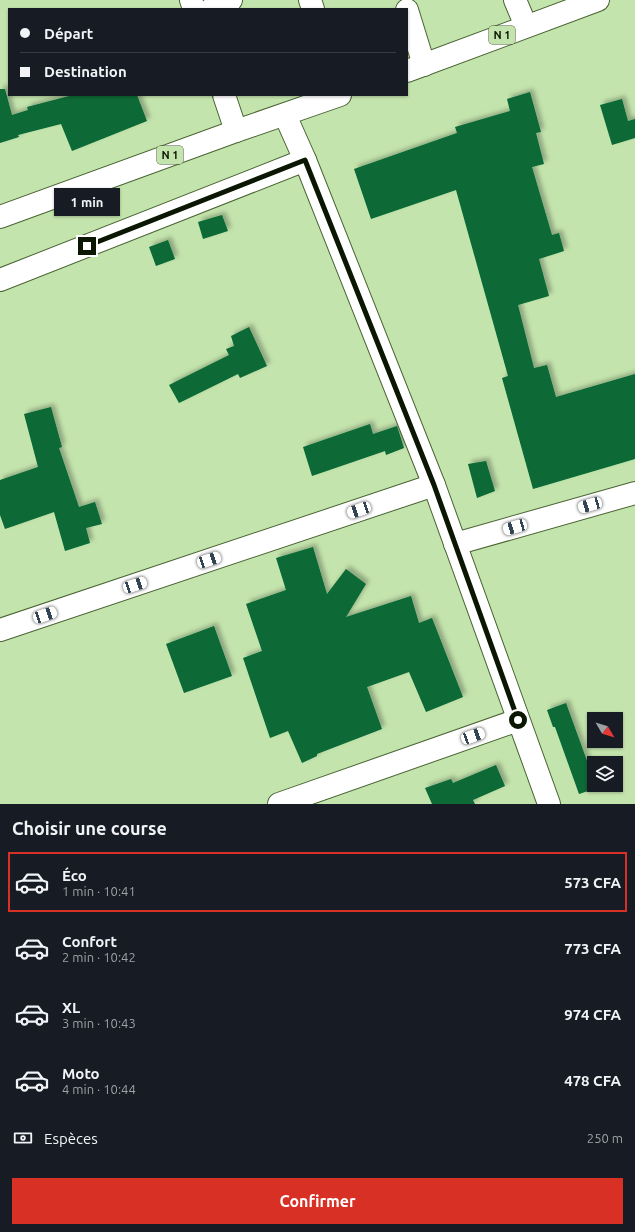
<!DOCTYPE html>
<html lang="fr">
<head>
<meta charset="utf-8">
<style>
  :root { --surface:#171b24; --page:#242831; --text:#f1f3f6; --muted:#9ea1a6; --line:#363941; --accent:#d93025 }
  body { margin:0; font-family:Ubuntu,sans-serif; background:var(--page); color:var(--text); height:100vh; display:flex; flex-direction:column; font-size:15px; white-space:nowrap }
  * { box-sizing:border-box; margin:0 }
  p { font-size:13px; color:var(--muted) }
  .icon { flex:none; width:22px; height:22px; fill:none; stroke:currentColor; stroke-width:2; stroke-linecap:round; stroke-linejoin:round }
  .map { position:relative; height:804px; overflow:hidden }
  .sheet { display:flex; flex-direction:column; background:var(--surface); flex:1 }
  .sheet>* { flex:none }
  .guide { position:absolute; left:8px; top:8px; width:400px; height:88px; border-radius:0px; box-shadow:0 1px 3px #0004; display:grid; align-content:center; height:88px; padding:0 12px; background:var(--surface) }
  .needle { width:26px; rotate:128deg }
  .fabs { position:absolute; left:587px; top:712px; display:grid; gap:8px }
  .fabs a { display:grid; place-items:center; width:36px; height:36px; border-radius:0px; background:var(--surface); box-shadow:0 1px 3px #0004; font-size:20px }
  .end { position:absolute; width:18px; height:18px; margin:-9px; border:5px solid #0b1603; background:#fff; box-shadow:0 0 0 2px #fff }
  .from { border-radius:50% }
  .bubble { position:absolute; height:28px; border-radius:0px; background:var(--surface); box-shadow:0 1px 3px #0004; font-size:13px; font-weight:700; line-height:28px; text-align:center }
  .car { position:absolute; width:12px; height:24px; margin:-12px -6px; border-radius:5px; box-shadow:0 0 3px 1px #0007; background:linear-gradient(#fff 24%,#345 0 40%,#fff 0 76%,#345 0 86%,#fff 0) }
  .guide b { display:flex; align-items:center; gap:14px; height:38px; font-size:15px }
  .guide b+b { border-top:1px solid var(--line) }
  .guide i { width:10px; height:10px; background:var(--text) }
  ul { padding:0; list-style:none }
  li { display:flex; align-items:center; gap:12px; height:60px; margin:0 8px 6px; padding:0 4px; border:2px solid transparent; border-radius:0px }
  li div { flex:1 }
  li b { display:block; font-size:15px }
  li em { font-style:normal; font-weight:700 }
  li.current { border-color:var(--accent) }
  li>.icon { width:36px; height:36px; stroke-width:1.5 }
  h2 { padding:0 12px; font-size:18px; line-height:48px }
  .pay { display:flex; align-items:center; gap:10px; height:44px; padding:0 12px; font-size:15px }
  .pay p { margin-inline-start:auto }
  .button { display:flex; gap:8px; margin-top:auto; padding:8px 12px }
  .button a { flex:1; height:46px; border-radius:0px; background:var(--accent); color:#fff; font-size:16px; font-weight:700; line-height:46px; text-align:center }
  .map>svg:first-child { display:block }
  .building { fill:#076934; filter:url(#shadow) }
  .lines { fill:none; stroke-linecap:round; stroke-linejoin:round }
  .minor-casing { stroke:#496433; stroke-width:24 }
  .highway-casing { stroke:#496433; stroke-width:24 }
  .minor { stroke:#fff; stroke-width:22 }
  .highway { stroke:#fff; stroke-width:22 }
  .route { stroke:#0b1603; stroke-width:5 }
  .labels { text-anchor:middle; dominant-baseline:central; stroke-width:4; stroke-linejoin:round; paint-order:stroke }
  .shield { fill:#c4e4ad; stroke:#425436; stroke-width:1 }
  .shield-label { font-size:11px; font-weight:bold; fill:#0b1603 }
</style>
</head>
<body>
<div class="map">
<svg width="635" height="804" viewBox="0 0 635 804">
  <defs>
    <filter id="shadow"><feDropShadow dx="3.5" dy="-3.5" stdDeviation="2" flood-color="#0004"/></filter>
  </defs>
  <rect width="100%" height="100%" fill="#c4e4ad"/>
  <g class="building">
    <path d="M0,89H5L12,115L28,110L27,107L73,95H137L147,121L72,151L61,124L18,135L19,137L0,143Z"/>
    <path d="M530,92L541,132L536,133L544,164L532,167L552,235L559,233L564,251L539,259L549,296L518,305L534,368L547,365L556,397L635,374V459L533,489L502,378L508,376L456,190L371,219L354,169L457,133L455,127L510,111L507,99Z"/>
    <path d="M622,99L628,121L635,119V138L612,145L600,105Z"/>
    <path d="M222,215L228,231L203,239L198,222Z"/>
    <path d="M168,240L175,259L156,266L149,247Z"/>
    <path d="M249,327L267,366L240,378L238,374L179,403L169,385L229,355L226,349L234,346L231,336Z"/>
    <path d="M51,407L62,447L59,448L79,507L95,502L102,524L86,528L90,543L65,551L54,512L5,529L0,515V480L38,467L24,414Z"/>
    <path d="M370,424L373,434L397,426L404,448L386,455L385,451L312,476L303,447Z"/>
    <path d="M486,461L495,491L477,498L468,464Z"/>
    <path d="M313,547L327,594L346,569L366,584L346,617L411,596L419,623L432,618L463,697L426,712L409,672L367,687L382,729L317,754V756L302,763L288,731L270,738L243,658L262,651L246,604L286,590L276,558Z"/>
    <path d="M214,626L232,676L184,693L166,644Z"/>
    <path d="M566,703L594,780V785L597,788L579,794L555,727H553L547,710Z"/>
    <path d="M496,765L505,786L473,800L475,804H432L425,788L451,779L453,783Z"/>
  </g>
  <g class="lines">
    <g class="minor-casing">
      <g id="minor">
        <path d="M191,0L194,9"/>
        <path d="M310,0L313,9"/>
        <path d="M515,0L526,26"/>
        <path d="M211,9L231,0"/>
        <path d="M407,10L424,65"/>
        <path d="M224,95L236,131"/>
        <path d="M285,115L305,160L434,485L549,804"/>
        <path d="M0,280L305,160"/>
        <path d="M455,544L635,493"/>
        <path d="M0,630L434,485"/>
        <path d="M279,804L518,720"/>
      </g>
    </g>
    <g class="highway-casing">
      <g id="highway">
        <path d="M407,71L598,0"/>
        <path d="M0,217L236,131L340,95"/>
      </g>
    </g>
    <use href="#minor" class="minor"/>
    <use href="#highway" class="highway"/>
  </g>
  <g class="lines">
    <path class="route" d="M87,246L305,160L434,485L518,720"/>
  </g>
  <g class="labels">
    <g class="shield">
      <rect x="489" y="26" width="26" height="18" rx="3"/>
      <rect x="157" y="146" width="26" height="18" rx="3"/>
    </g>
    <g class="shield-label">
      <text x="502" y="35">N 1</text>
      <text x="170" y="155">N 1</text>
    </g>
  </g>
</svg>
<div class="fabs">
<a><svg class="needle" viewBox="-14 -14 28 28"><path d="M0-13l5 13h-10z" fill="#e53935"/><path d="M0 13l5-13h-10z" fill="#9ea1a6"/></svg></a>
<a><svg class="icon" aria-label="layers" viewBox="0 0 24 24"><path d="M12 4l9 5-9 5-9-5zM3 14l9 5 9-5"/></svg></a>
</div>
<i class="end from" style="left:518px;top:720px"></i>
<i class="end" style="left:87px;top:246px"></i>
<div class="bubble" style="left:54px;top:188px;width:66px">1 min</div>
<i class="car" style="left:590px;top:505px;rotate:254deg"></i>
<i class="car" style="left:359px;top:510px;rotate:251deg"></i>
<i class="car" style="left:515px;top:527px;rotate:254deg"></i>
<i class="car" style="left:209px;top:560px;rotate:72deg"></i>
<i class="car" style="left:135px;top:585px;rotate:72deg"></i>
<i class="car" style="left:45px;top:615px;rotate:71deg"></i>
<i class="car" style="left:473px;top:736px;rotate:70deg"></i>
<div class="guide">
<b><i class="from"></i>Départ</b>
<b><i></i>Destination</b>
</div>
</div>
<section class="sheet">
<h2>Choisir une course</h2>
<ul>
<li class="current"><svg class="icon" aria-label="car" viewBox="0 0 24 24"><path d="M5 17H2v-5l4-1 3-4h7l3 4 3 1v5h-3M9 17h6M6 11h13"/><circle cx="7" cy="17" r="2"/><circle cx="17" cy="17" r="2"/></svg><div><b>Éco</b><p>1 min · 10:41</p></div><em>573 CFA</em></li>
<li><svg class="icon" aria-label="car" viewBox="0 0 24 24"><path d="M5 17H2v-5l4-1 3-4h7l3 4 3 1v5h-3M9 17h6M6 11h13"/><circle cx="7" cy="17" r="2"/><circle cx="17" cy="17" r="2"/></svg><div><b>Confort</b><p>2 min · 10:42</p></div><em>773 CFA</em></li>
<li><svg class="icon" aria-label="car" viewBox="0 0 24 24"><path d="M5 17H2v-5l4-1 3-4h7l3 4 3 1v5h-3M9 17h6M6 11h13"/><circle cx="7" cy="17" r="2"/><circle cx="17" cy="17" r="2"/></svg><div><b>XL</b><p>3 min · 10:43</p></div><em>974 CFA</em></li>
<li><svg class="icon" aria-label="car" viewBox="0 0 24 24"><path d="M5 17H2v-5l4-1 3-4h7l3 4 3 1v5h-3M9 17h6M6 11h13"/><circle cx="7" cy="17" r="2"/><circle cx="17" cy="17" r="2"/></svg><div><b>Moto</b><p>4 min · 10:44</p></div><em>478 CFA</em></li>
</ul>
<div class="pay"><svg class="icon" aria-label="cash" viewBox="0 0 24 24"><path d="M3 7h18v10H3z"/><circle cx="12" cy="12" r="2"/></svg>Espèces<p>250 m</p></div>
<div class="button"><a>Confirmer</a></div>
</section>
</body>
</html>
